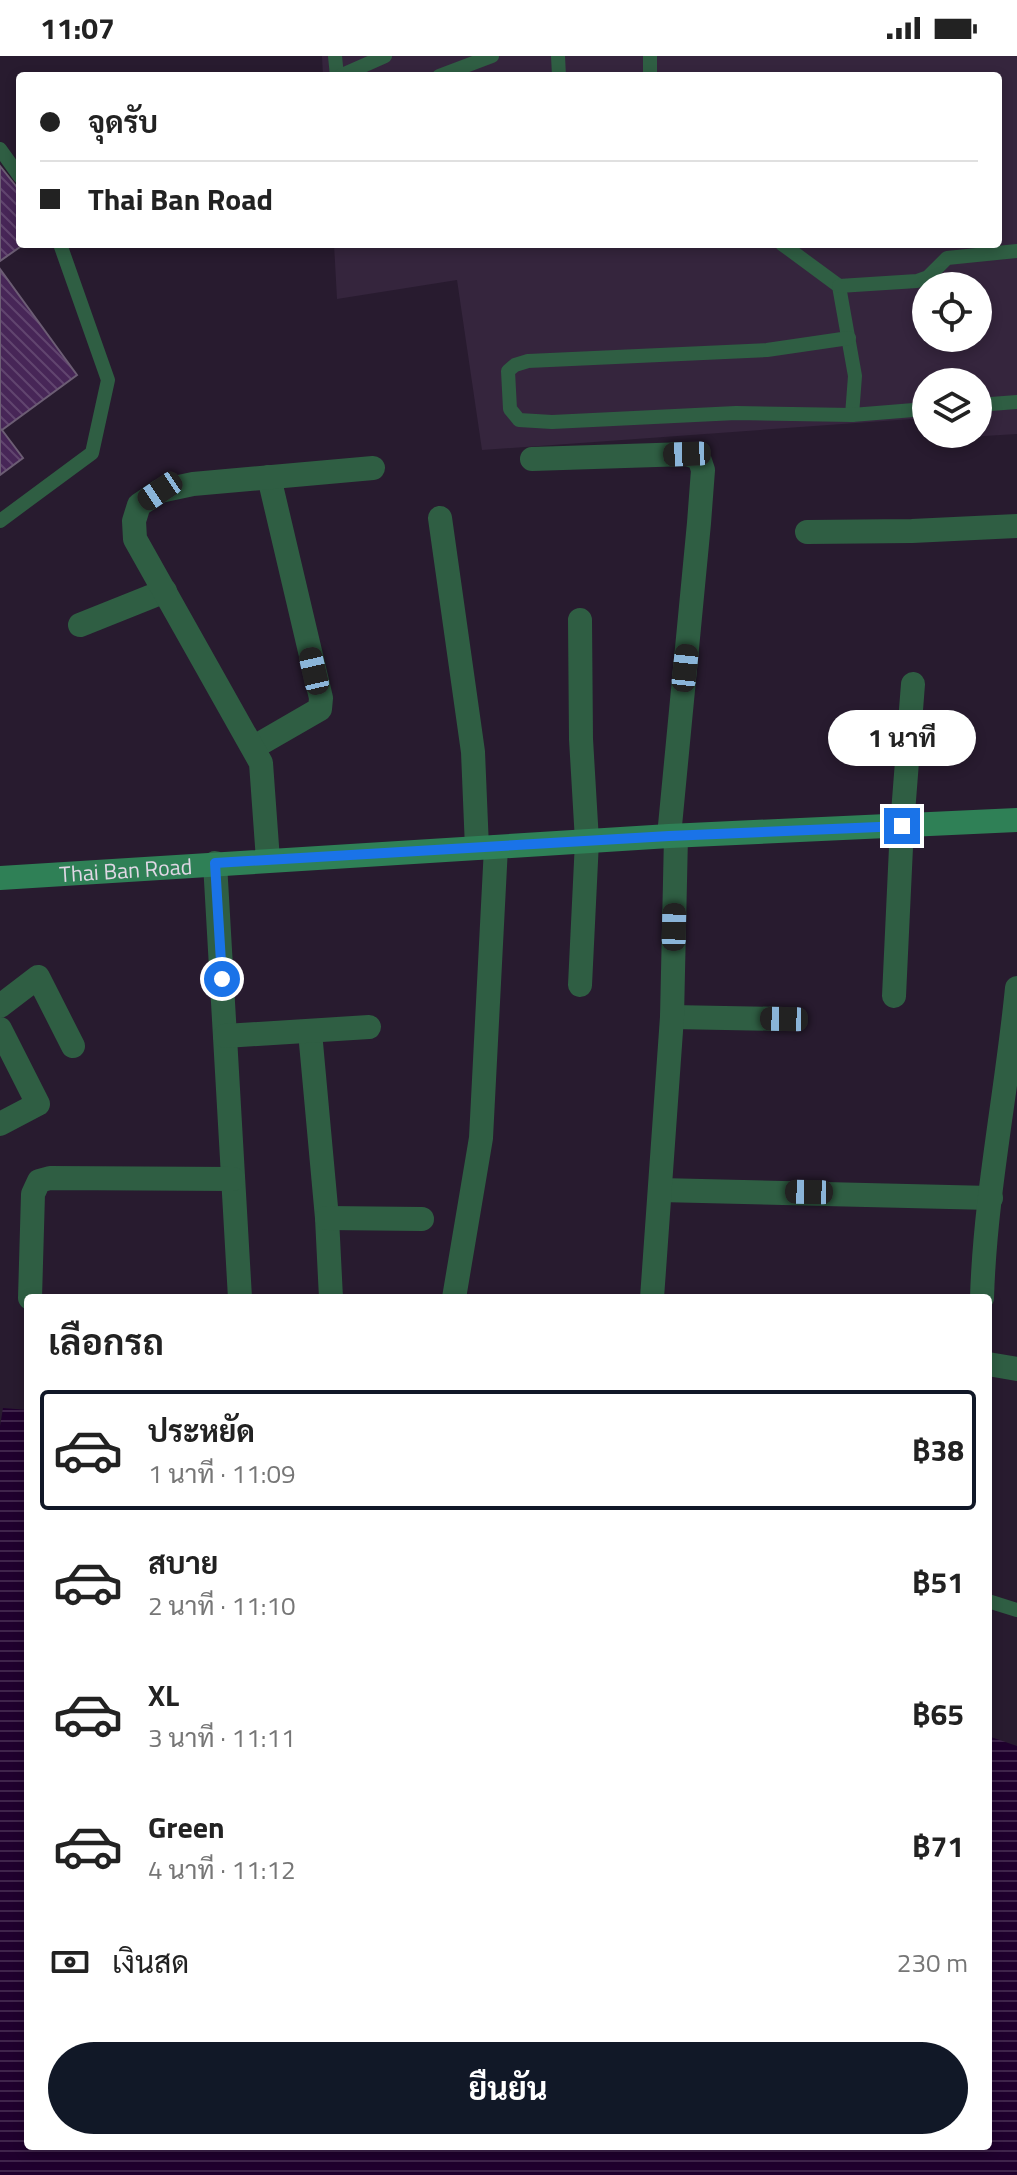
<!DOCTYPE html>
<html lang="th">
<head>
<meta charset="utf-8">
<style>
  :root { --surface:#fff; --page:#f6f6f6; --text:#222; --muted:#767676; --line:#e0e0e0; --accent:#111827 }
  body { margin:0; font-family:"Titillium Web",Sarabun,sans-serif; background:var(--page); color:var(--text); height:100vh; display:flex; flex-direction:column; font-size:30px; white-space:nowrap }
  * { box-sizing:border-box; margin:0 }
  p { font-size:26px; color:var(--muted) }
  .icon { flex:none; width:44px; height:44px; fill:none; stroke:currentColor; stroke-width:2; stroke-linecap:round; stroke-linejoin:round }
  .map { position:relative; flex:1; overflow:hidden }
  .drawer { position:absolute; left:24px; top:1238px; width:968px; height:856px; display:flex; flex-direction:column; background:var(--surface); border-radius:8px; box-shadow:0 4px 12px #0003 }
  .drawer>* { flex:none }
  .banner { position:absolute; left:16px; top:16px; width:986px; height:176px; border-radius:8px; box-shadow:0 4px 12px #0003; display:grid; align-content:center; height:176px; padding:0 24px; background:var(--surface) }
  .tools { position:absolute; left:912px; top:216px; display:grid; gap:16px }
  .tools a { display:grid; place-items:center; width:80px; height:80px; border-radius:50%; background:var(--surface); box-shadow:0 4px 12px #0003; font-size:40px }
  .end { position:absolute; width:36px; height:36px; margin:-18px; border:10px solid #1a73e8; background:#fff; box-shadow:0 0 0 4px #fff }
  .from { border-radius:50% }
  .bubble { position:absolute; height:56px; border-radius:28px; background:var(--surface); box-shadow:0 4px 12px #0003; font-size:26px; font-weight:700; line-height:56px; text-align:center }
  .car { position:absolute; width:24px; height:48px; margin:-24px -12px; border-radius:10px; box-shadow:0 0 6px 2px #0007; background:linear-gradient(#222 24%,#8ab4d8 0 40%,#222 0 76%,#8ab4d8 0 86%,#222 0) }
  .banner b { display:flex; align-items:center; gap:28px; height:76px; font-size:30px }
  .banner b+b { border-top:2px solid var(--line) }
  .banner i { width:20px; height:20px; background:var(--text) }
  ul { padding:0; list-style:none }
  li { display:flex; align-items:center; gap:24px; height:120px; margin:0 16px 12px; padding:0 8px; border:4px solid transparent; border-radius:8px }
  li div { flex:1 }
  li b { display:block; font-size:30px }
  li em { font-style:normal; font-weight:700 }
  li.selected { border-color:var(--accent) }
  li>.icon { width:72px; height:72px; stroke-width:1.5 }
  h2 { padding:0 24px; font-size:36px; line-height:96px }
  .pay { display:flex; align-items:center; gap:20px; height:88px; padding:0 24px; font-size:30px }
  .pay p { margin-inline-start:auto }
  .cta { display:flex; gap:16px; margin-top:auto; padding:16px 24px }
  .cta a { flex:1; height:92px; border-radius:48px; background:var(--accent); color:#fff; font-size:32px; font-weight:700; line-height:92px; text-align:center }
  .status { display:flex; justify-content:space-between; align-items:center; height:56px; padding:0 40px; background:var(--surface); direction:ltr }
  .status svg { height:22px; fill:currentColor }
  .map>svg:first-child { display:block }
  .built { fill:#35253d; fill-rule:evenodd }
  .water { fill:url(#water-rules) }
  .building { fill:url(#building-back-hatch); stroke:#6c5d74; stroke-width:2 }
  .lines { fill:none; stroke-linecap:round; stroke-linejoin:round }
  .lane { stroke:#2f5e43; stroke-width:14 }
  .street { stroke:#2f5e43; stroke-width:24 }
  .secondary { stroke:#2f8056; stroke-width:24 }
  .route { stroke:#1a73e8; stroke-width:10 }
  .labels { text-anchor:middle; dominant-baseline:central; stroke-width:6; stroke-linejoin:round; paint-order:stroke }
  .street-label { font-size:22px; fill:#e0d7e5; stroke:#0e0811 }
</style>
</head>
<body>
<div class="status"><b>11:07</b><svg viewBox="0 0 49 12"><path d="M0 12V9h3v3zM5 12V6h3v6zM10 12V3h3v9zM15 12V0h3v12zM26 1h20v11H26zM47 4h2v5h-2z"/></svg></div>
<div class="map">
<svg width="1017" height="2119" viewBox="0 0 1017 2119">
  <defs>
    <pattern id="water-rules" width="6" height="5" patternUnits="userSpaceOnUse" patternTransform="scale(2)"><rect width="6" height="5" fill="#1f002d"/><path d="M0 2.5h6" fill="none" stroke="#3f244b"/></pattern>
    <pattern id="building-back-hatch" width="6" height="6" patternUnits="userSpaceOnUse" patternTransform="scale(2)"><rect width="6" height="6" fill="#472657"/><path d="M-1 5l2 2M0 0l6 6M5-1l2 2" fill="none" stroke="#61456f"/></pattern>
  </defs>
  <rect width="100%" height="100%" fill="#281b2f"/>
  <path class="built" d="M322,0H1017V378L952,382L951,378H978V326H926V362L482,394L457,224L337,243L334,188H998V20H323ZM926,230H978V282H926Z"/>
  <path class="water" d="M3,1352L28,1354V2090H988V1680L1017,1690V2119H0V1370Z"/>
  <g class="building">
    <path d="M0,110L20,135V191L0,205Z"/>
    <path d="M0,213L77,319L2,374L23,402L0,419Z"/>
  </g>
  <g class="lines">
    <g class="lane">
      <path d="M335,0L337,20"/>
      <path d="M558,0L559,20"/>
      <path d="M650,0V20"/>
      <path d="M340,20L385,0"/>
      <path d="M439,20L492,0"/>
      <path d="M0,93L20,121"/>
      <path d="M782,188L839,230L855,320L852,359"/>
      <path d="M839,230L917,225L928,221L947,202L1017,195"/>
      <path d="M849,282L767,294L528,305L515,309L508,315L510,353L519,364L552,366L736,357L852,359L926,353"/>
      <path d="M978,349L1017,346"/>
      <path d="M0,465L92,397L108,324L60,188"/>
      <path d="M988,1545L1017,1554"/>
    </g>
    <g class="street">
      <path d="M532,403L687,398L699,402L703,414L699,467L669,780"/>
      <path d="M440,462L473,696L477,792"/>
      <path d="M807,476L912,475L1017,470"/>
      <path d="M80,569L165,535"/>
      <path d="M254,691L320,653L321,642L269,421"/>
      <path d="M268,804L261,707L135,483L134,465L139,449L160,435L193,428L373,412"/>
      <path d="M215,807L240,1242"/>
      <path d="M580,929L587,785L581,683L580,564"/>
      <path d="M894,940L902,770L913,628"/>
      <path d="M0,950L38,921L73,990"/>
      <path d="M672,961L784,963"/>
      <path d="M0,973L38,1048L0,1068"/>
      <path d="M310,976L327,1162L331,1242"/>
      <path d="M225,980L369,971"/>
      <path d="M660,1134L991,1142"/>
      <path d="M327,1162L422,1163"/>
      <path d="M30,1242L33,1138L39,1125L50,1122L233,1123"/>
      <path d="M454,1242L481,1082L496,791"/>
      <path d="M652,1242L672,961L676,780"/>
      <path d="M982,1242C985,1139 1007,1035 1017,932"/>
      <path d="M988,1308L1017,1313"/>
    </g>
    <path class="secondary" id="s1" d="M0,822L669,780L1017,764"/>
  </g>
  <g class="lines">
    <path class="route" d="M222,923L215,807L669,780L902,770"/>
  </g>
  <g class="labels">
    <g class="street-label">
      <text stroke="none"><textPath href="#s1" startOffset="126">Thai Ban Road</textPath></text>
    </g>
  </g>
</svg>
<div class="tools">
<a><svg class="icon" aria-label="locate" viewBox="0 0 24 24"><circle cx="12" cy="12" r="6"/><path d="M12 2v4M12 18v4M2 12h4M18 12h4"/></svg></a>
<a><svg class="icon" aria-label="layers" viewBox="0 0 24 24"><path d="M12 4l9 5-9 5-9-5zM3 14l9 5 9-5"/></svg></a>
</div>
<i class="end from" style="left:222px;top:923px"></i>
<i class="end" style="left:902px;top:770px"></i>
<div class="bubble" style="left:828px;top:654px;width:148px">1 นาที</div>
<i class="car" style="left:687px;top:398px;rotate:268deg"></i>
<i class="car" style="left:160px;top:435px;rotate:236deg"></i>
<i class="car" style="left:685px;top:612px;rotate:6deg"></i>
<i class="car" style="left:314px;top:615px;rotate:347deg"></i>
<i class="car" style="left:674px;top:871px;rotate:1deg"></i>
<i class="car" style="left:784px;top:963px;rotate:271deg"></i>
<i class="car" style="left:809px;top:1136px;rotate:271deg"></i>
<div class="banner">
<b><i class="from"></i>จุดรับ</b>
<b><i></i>Thai Ban Road</b>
</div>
<section class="drawer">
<h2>เลือกรถ</h2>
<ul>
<li class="selected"><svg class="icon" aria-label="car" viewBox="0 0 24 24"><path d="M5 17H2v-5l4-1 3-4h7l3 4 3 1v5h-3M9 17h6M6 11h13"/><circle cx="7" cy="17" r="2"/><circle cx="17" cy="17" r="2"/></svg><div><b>ประหยัด</b><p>1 นาที · 11:09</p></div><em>฿38</em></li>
<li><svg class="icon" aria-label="car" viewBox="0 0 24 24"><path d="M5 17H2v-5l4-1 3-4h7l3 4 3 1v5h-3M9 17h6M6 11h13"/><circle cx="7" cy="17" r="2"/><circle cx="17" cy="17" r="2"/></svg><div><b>สบาย</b><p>2 นาที · 11:10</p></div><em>฿51</em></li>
<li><svg class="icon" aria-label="car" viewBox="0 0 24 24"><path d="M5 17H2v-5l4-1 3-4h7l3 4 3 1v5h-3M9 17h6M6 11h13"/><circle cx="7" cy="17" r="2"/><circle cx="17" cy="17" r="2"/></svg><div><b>XL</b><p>3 นาที · 11:11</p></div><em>฿65</em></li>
<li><svg class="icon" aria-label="car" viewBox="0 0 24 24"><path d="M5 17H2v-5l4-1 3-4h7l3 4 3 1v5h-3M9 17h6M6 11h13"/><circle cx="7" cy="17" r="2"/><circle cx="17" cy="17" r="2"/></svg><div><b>Green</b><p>4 นาที · 11:12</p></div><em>฿71</em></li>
</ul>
<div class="pay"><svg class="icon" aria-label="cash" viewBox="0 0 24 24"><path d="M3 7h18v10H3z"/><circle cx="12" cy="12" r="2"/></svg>เงินสด<p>230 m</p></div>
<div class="cta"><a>ยืนยัน</a></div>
</section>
</div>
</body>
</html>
